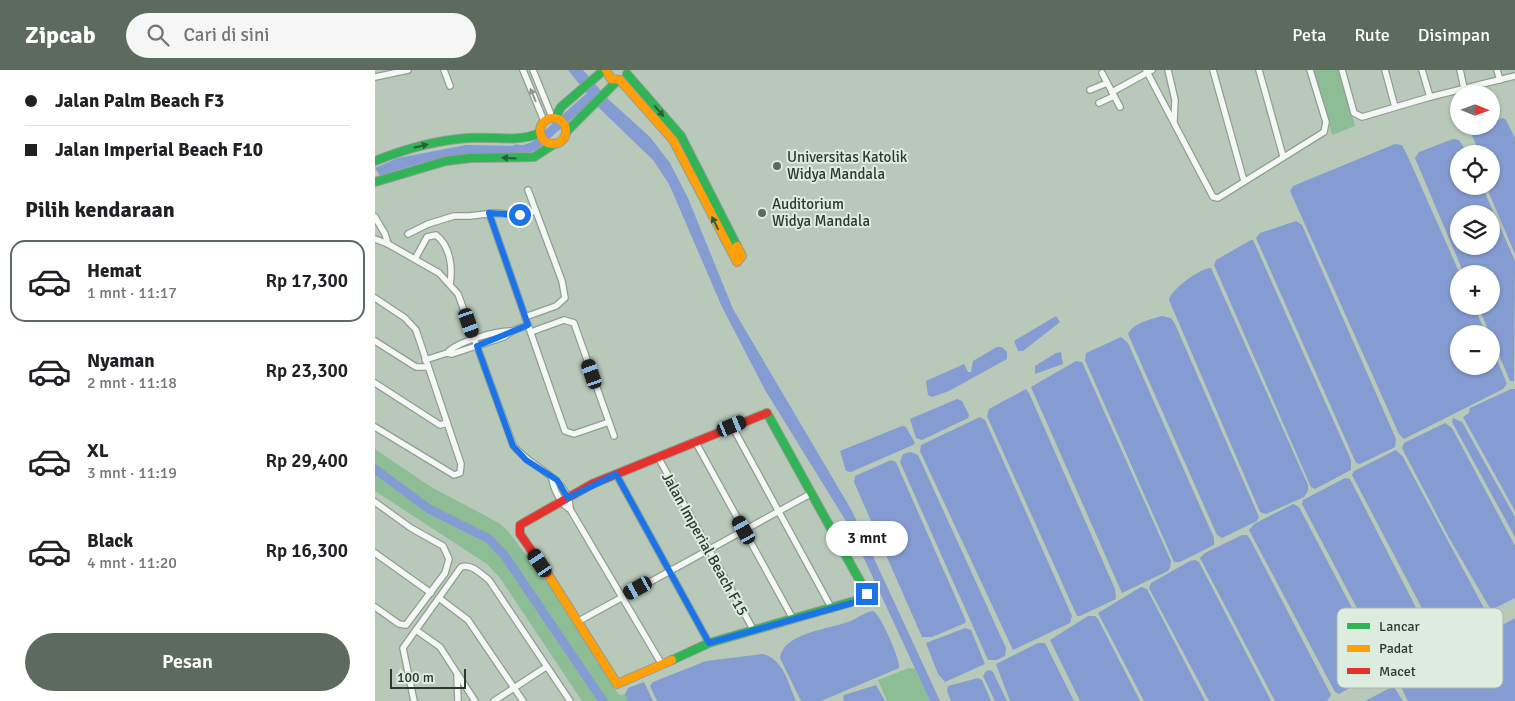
<!DOCTYPE html>
<html lang="id">
<head>
<meta charset="utf-8">
<style>
  :root { --surface:#fff; --page:#f6f6f6; --text:#202124; --muted:#757577; --line:#e0e0e0; --accent:#5d6b5f }
  body { margin:0; font-family:Signika,sans-serif; background:var(--page); color:var(--text); height:100vh; display:flex; flex-direction:column; font-size:19px; white-space:nowrap }
  * { box-sizing:border-box; margin:0 }
  p { font-size:16px; color:var(--muted) }
  .icon { flex:none; width:28px; height:28px; fill:none; stroke:currentColor; stroke-width:2; stroke-linecap:round; stroke-linejoin:round }
  .map { position:relative; flex:1; overflow:hidden }
  .sheet { display:flex; flex-direction:column; background:var(--surface); width:375px }
  .sheet>* { flex:none }
  .top-card { display:grid; align-content:center; height:110px; padding:0 25px; background:var(--surface) }
  .needle { width:32px; rotate:91deg }
  .buttons { position:absolute; left:1075px; top:15px; display:grid; gap:10px }
  .buttons a { display:grid; place-items:center; width:50px; height:50px; border-radius:50%; background:var(--surface); box-shadow:0 1px 4px #0004; font-size:25px }
  .scale { position:absolute; left:15px; bottom:12px; width:76px; box-sizing:border-box; padding-left:5px; border:2px solid #2c392e; border-top:0; font-size:14px; line-height:18px; white-space:nowrap; color:#2c392e; -webkit-text-stroke:4px #dcecde; paint-order:stroke }
  .end { position:absolute; width:22px; height:22px; margin:-11px; border:6px solid #1a73e8; background:#fff; box-shadow:0 0 0 2px #fff }
  .from { border-radius:50% }
  .bubble { position:absolute; height:35px; border-radius:18px; background:var(--surface); box-shadow:0 1px 4px #0004; font-size:16px; font-weight:600; line-height:35px; text-align:center }
  .car { position:absolute; width:15px; height:30px; margin:-15px -8px; border-radius:6px; box-shadow:0 0 4px 1px #0007; background:linear-gradient(#222 24%,#8ab4d8 0 40%,#222 0 76%,#8ab4d8 0 86%,#222 0) }
  .top-card b { display:flex; align-items:center; gap:18px; height:48px; font-size:19px }
  .top-card b+b { border-top:1px solid var(--line) }
  .top-card i { width:12px; height:12px; background:var(--text) }
  ul { padding:0; list-style:none }
  li { display:flex; align-items:center; gap:15px; height:82px; margin:0 10px 8px; padding:0 15px; border:2px solid transparent; border-radius:15px }
  li div { flex:1 }
  li b { display:block; font-size:19px }
  li em { font-style:normal; font-weight:600 }
  li.active { border-color:var(--accent) }
  li>.icon { width:45px; height:45px; stroke-width:1.5 }
  h2 { padding:0 25px; font-size:22px; line-height:60px }
  .action { display:flex; gap:10px; margin-top:auto; padding:10px 25px }
  .action a { flex:1; height:58px; border-radius:30px; background:var(--accent); color:#fff; font-size:20px; font-weight:600; line-height:58px; text-align:center }
  header { display:flex; align-items:center; gap:30px; box-sizing:border-box; height:70px; padding:0 25px; background:var(--accent); color:#fff }
  header strong { font-size:24px }
  nav { display:flex; gap:28px; margin-inline-start:auto; font-size:18px }
  .search { width:350px; height:45px; background:var(--page); display:flex; align-items:center; gap:12px; box-sizing:border-box; padding:0 18px; border-radius:28px; color:var(--muted); font-size:19px }
  main { display:flex; flex:1; min-height:0 }
  .map>svg:first-child { display:block }
  .green { fill:#8dbd95 }
  .water { fill:#849cd1; fill-rule:evenodd }
  .lines { fill:none; stroke-linecap:round; stroke-linejoin:round }
  .river { stroke:#849cd1; stroke-width:9 }
  .street-casing { stroke:#909e92; stroke-width:8 }
  .fast-casing { stroke:#909e92; stroke-width:10 }
  .slow-casing { stroke:#909e92; stroke-width:10 }
  .jam-casing { stroke:#909e92; stroke-width:10 }
  .street { stroke:#f4f7f5; stroke-width:5.5 }
  .fast { stroke:#30b455; stroke-width:8 }
  .slow { stroke:#ff9f0a; stroke-width:8 }
  .jam { stroke:#e5322d; stroke-width:8 }
  .oneway { fill:#909892 }
  .oneway2 { fill:#2d5e3a }
  .route { stroke:#1a73e8; stroke-width:6 }
  .poi-dot { fill:#5d6b5f; stroke:#dcecde; stroke-width:2 }
  .labels { text-anchor:middle; dominant-baseline:central; stroke-width:4; stroke-linejoin:round; paint-order:stroke }
  .poi-label { font-size:15px; fill:#2c392e; stroke:#dcecde; text-anchor:start }
  .street-label { font-size:15px; fill:#2c392e; stroke:#dcecde }
  .key { fill:#dcecde; stroke:#a7b6a9; stroke-width:1 }
  .key-label { font-size:14px; fill:#2c392e }
</style>
</head>
<body>
<header>
<strong>Zipcab</strong>
<div class="search"><svg class="icon" aria-label="search" viewBox="0 0 24 24"><circle cx="10" cy="10" r="6"/><path d="M15 15l6 6"/></svg>Cari di sini</div>
<nav><a>Peta</a><a>Rute</a><a>Disimpan</a></nav>
</header>
<main>
<section class="sheet">
<div class="top-card">
<b><i class="from"></i>Jalan Palm Beach F3</b>
<b><i></i>Jalan Imperial Beach F10</b>
</div>
<h2>Pilih kendaraan</h2>
<ul>
<li class="active"><svg class="icon" aria-label="car" viewBox="0 0 24 24"><path d="M5 17H2v-5l4-1 3-4h7l3 4 3 1v5h-3M9 17h6M6 11h13"/><circle cx="7" cy="17" r="2"/><circle cx="17" cy="17" r="2"/></svg><div><b>Hemat</b><p>1 mnt · 11:17</p></div><em>Rp 17,300</em></li>
<li><svg class="icon" aria-label="car" viewBox="0 0 24 24"><path d="M5 17H2v-5l4-1 3-4h7l3 4 3 1v5h-3M9 17h6M6 11h13"/><circle cx="7" cy="17" r="2"/><circle cx="17" cy="17" r="2"/></svg><div><b>Nyaman</b><p>2 mnt · 11:18</p></div><em>Rp 23,300</em></li>
<li><svg class="icon" aria-label="car" viewBox="0 0 24 24"><path d="M5 17H2v-5l4-1 3-4h7l3 4 3 1v5h-3M9 17h6M6 11h13"/><circle cx="7" cy="17" r="2"/><circle cx="17" cy="17" r="2"/></svg><div><b>XL</b><p>3 mnt · 11:19</p></div><em>Rp 29,400</em></li>
<li><svg class="icon" aria-label="car" viewBox="0 0 24 24"><path d="M5 17H2v-5l4-1 3-4h7l3 4 3 1v5h-3M9 17h6M6 11h13"/><circle cx="7" cy="17" r="2"/><circle cx="17" cy="17" r="2"/></svg><div><b>Black</b><p>4 mnt · 11:20</p></div><em>Rp 16,300</em></li>
</ul>
<div class="action"><a>Pesan</a></div>
</section>
<div class="map">
<svg width="1140" height="631" viewBox="0 0 1140 631">
  <rect width="100%" height="100%" fill="#b8c9ba"/>
  <g class="green">
    <path d="M939,0H964L980,56L957,65Z"/>
    <path d="M0,379L56,417L124,453L133,461L185,530L241,621L245,625L250,624L253,631H207L125,508L112,494L0,421Z"/>
    <path d="M534,598L540,599L555,631H512L503,610Z"/>
  </g>
  <g class="water">
    <path d="M193,0H208L233,29L275,67L295,93L313,128L358,239L477,441L565,631H555L474,456L390,320L347,237L294,114L278,90L223,37Z"/>
    <path d="M1128,48L1131,50L1140,68V184L1111,116H1116V84H1105L1095,61L1097,57L1116,56V52Z"/>
    <path d="M1078,69L1084,70L1093,84H1084V116H1107L1140,191L1139,311H1135L1103,236H1116V204H1089L1040,88L1044,82ZM1084,144H1116V176H1084Z"/>
    <path d="M1020,74L1027,75L1033,87L1085,204L1084,236H1099L1111,264H1084V296H1116V275L1132,314L1128,319L1029,369L1024,364L915,121L918,116Z"/>
    <path d="M91,75L153,76V85C98,80 57,88 5,106L0,98L23,88Z"/>
    <path d="M921,151L927,155L1021,369L1020,377L985,394L981,393L881,168L885,163Z"/>
    <path d="M876,170H878L976,390V400L940,419L936,417L839,195L841,190Z"/>
    <path d="M836,198L933,415V421L929,427L891,444L885,442L794,230C795,220 825,198 836,198Z"/>
    <path d="M681,246L685,252L648,281H643L639,271Z"/>
    <path d="M787,246L796,248L800,254L884,447L882,451L847,468L842,465L753,264C758,253 777,249 787,246Z"/>
    <path d="M746,267L753,273L839,468V475L805,492H799L710,290L711,283Z"/>
    <path d="M622,277H627L632,282V289L574,321L557,327L553,325L551,311L589,294L593,302H596L598,291Z"/>
    <path d="M686,282L688,294L660,304V296L681,283Z"/>
    <path d="M701,291L707,292L796,491L795,498L793,501L747,523L656,317Z"/>
    <path d="M651,319L654,323L740,519L741,529L705,546H702L612,346L614,339Z"/>
    <path d="M1136,319H1140V441L1088,347L1094,343L1095,338Z"/>
    <path d="M582,329L587,331L594,345L593,348L547,370L541,368L535,349Z"/>
    <path d="M605,347L610,350L697,546L695,553L638,580L545,381L546,375Z"/>
    <path d="M1078,348L1087,352L1140,447V467L1077,352Z"/>
    <path d="M1070,353L1077,358L1140,476V528L1116,540L1073,466L1027,378L1029,373Z"/>
    <path d="M527,356L531,357L540,373L538,375L476,402L471,401L465,381Z"/>
    <path d="M1021,380L1028,387L1110,540L1107,546L1066,567L1061,565L977,405L979,401Z"/>
    <path d="M536,382L543,385L631,578L630,586L622,590H613L525,392L528,384Z"/>
    <path d="M516,390L521,392L524,399L591,551L590,553L557,567H547L479,412L480,406Z"/>
    <path d="M970,408L975,409L1055,565V573L1016,595L1011,593L927,434L928,430Z"/>
    <path d="M918,434L924,437L1009,599L964,624L960,622L874,460L879,454Z"/>
    <path d="M867,465H872L875,469L956,625L952,631H900L825,488L830,483Z"/>
    <path d="M820,490L824,492L896,631H834L774,518L776,513L815,491Z"/>
    <path d="M766,517L772,519L830,631H769L723,543Z"/>
    <path d="M498,541C505,543 526,591 524,598L446,631H426L405,588C408,563 454,559 473,552C482,549 489,542 498,541Z"/>
    <path d="M713,546H720L723,549L765,631H705L675,570Z"/>
    <path d="M1140,548V631H1033L1027,619L1028,611Z"/>
    <path d="M590,558L596,560L610,594L570,612L563,604L551,573Z"/>
    <path d="M663,573H670L699,631H635L621,594Z"/>
    <path d="M388,584C409,590 413,613 421,631H282L275,616L278,612L331,591Z"/>
    <path d="M615,600L618,602L632,631H620L608,606L611,601Z"/>
    <path d="M603,608L607,610L616,631H576L572,621L573,616Z"/>
    <path d="M269,612L278,631H253L250,624L253,618Z"/>
    <path d="M501,615L510,631H469L468,629L469,625Z"/>
    <path d="M1019,617L1028,631H990L1015,618Z"/>
  </g>
  <g class="lines">
    <g class="river">
      <path d="M141,79L148,80L159,76L218,24"/>
      <path d="M0,399L54,439L114,469L130,486L228,631"/>
    </g>
    <g class="street-casing">
      <g id="street">
        <path d="M69,0L75,16"/>
        <path d="M148,0L169,51"/>
        <path d="M158,0L177,47"/>
        <path d="M771,0L838,127L843,128L949,62L951,52L935,0"/>
        <path d="M793,0L800,30L799,51"/>
        <path d="M838,0L869,111"/>
        <path d="M884,0L908,86"/>
        <path d="M967,0L979,43L987,47L1055,27L1140,6"/>
        <path d="M1010,0L1020,37"/>
        <path d="M1047,0L1055,27"/>
        <path d="M1085,0L1089,18"/>
        <path d="M1122,0L1125,10"/>
        <path d="M727,3L745,37"/>
        <path d="M0,7L33,0"/>
        <path d="M715,20L732,13"/>
        <path d="M737,22L777,0"/>
        <path d="M724,33L739,26"/>
        <path d="M114,143L190,361L199,364L234,352"/>
        <path d="M0,147L10,164L13,174L0,169"/>
        <path d="M33,164L53,154L79,146H95L120,143L145,145L160,141"/>
        <path d="M13,174L64,203L83,224L138,375C154,397 195,408 195,439L286,593"/>
        <path d="M40,189L52,167L61,165C75,176 78,197 75,214"/>
        <path d="M0,228L30,248L41,260L86,394L85,403L79,405L0,357"/>
        <path d="M150,247L181,236L190,228L187,211L153,120"/>
        <path d="M137,261L153,255"/>
        <path d="M156,262L189,250L199,253L239,366"/>
        <path d="M0,271L41,297H53"/>
        <path d="M50,290L72,283L77,284L129,267L137,261C123,260 81,272 72,283"/>
        <path d="M0,313L65,355L72,353"/>
        <path d="M357,356L457,539"/>
        <path d="M320,371L418,549"/>
        <path d="M283,387L379,561"/>
        <path d="M241,404L334,573"/>
        <path d="M177,408C178,418 186,435 195,439"/>
        <path d="M0,432L36,458L68,476L74,489L70,503L31,555L24,554L0,537"/>
        <path d="M0,483L56,523"/>
        <path d="M64,528L93,550L148,631"/>
        <path d="M204,551L437,423"/>
        <path d="M41,560L65,577L100,631"/>
        <path d="M82,606L83,631"/>
        <path d="M39,631L28,578L86,497C96,493 106,504 114,510L195,631"/>
        <path d="M119,631L171,597"/>
      </g>
    </g>
    <g class="fast-casing">
      <g id="fast">
        <path d="M252,4L306,66L362,176"/>
        <path d="M180,48L186,37L229,0"/>
        <path d="M192,61L242,11"/>
        <path d="M0,91C30,79 61,70 93,68C118,66 141,73 165,63"/>
        <path d="M0,112L71,91L96,88L159,87L179,74"/>
        <path d="M297,590L334,573L490,528L491,522L392,343"/>
      </g>
    </g>
    <g class="slow-casing">
      <g id="slow">
        <path d="M231,0L236,9L245,10"/>
        <path d="M245,10L298,70L362,192L367,186L362,176"/>
        <circle cx="178" cy="61" r="13"/>
        <path d="M172,503L242,614L297,590"/>
      </g>
    </g>
    <g class="jam-casing">
      <path id="jam" d="M172,503L145,464V455L217,414L392,343"/>
    </g>
    <use href="#street" class="street"/>
    <use href="#fast" class="fast"/>
    <use href="#slow" class="slow"/>
    <use href="#jam" class="jam"/>
  </g>
  <defs><path id="oneway-solid" d="M-6-.8H1V-3.2L6.5 0L1 3.2V.8H-6Z" transform="scale(1.25)"/></defs>
  <use class="oneway" href="#oneway-solid" transform="translate(158 25) rotate(-112)"/>
  <g class="oneway2">
    <use href="#oneway-solid" transform="translate(284 41) rotate(49)"/>
    <use href="#oneway-solid" transform="translate(46 76) rotate(-13)"/>
    <use href="#oneway-solid" transform="translate(134 88) rotate(-177)"/>
    <use href="#oneway-solid" transform="translate(340 153) rotate(-117)"/>
  </g>
  <g class="lines">
    <path class="route" d="M145,145L114,143L153,255L102,276L138,376L151,390L182,410L193,428L241,404L334,573L488,530L492,524"/>
  </g>
  <g class="poi-dot">
    <circle cx="402" cy="96" r="5"/>
    <circle cx="387" cy="143" r="5"/>
  </g>
  <g class="labels">
    <g class="poi-label">
      <text x="412" y="87">Universitas Katolik<tspan x="412" dy="17">Widya Mandala</tspan></text>
      <text x="397" y="134">Auditorium<tspan x="397" dy="17">Widya Mandala</tspan></text>
    </g>
    <g class="street-label">
      <text transform="translate(330 474) rotate(61)">Jalan Imperial Beach F15</text>
    </g>
  </g>
  <rect x="962" y="538" width="166" height="80" rx="8" class="key"/>
  <rect x="972" y="553" width="23" height="6" fill="#30b455"/>
  <rect x="972" y="575" width="23" height="7" fill="#ff9f0a"/>
  <rect x="972" y="598" width="23" height="6" fill="#e5322d"/>
  <g class="key-label">
    <text x="1004" y="561">Lancar</text>
    <text x="1004" y="583">Padat</text>
    <text x="1004" y="606">Macet</text>
  </g>
</svg>
<div class="buttons">
<a><svg class="needle" viewBox="-14 -14 28 28"><path d="M0-13l5 13h-10z" fill="#e53935"/><path d="M0 13l5-13h-10z" fill="#757577"/></svg></a>
<a><svg class="icon" aria-label="locate" viewBox="0 0 24 24"><circle cx="12" cy="12" r="6"/><path d="M12 2v4M12 18v4M2 12h4M18 12h4"/></svg></a>
<a><svg class="icon" aria-label="layers" viewBox="0 0 24 24"><path d="M12 4l9 5-9 5-9-5zM3 14l9 5 9-5"/></svg></a>
<a>+</a>
<a>−</a>
</div>
<div class="scale">100 m</div>
<i class="end from" style="left:145px;top:145px"></i>
<i class="end" style="left:492px;top:524px"></i>
<div class="bubble" style="left:451px;top:451px;width:82px">3 mnt</div>
<i class="car" style="left:94px;top:253px;rotate:161deg"></i>
<i class="car" style="left:217px;top:304px;rotate:341deg"></i>
<i class="car" style="left:357px;top:356px;rotate:68deg"></i>
<i class="car" style="left:369px;top:460px;rotate:331deg"></i>
<i class="car" style="left:165px;top:493px;rotate:326deg"></i>
<i class="car" style="left:263px;top:518px;rotate:241deg"></i>
</div>
</main>
</body>
</html>
